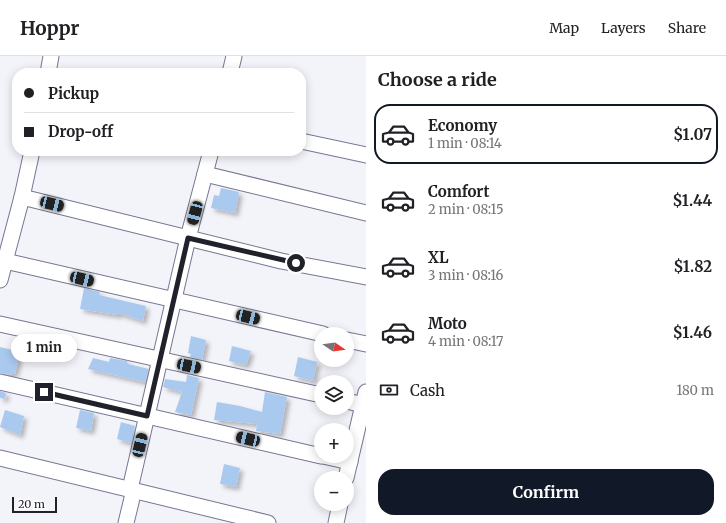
<!DOCTYPE html>
<html lang="en">
<head>
<meta charset="utf-8">
<style>
  :root { --surface:#fff; --page:#f6f6f6; --text:#202124; --muted:#757577; --line:#e0e0e0; --accent:#111827 }
  body { margin:0; font-family:Merriweather,serif; background:var(--page); color:var(--text); height:100vh; display:flex; flex-direction:column; font-size:15px; white-space:nowrap }
  * { box-sizing:border-box; margin:0 }
  p { font-size:13px; color:var(--muted) }
  .icon { flex:none; width:22px; height:22px; fill:none; stroke:currentColor; stroke-width:2; stroke-linecap:round; stroke-linejoin:round }
  .map { position:relative; flex:1; overflow:hidden }
  .drawer { display:flex; flex-direction:column; background:var(--surface); width:360px }
  .drawer>* { flex:none }
  .guide { position:absolute; left:12px; top:12px; width:294px; height:88px; border-radius:16px; box-shadow:0 2px 10px #0003; display:grid; align-content:center; height:88px; padding:0 12px; background:var(--surface) }
  .needle { width:26px; rotate:103deg }
  .fabs { position:absolute; left:314px; top:271px; display:grid; gap:8px }
  .fabs a { display:grid; place-items:center; width:40px; height:40px; border-radius:50%; background:var(--surface); box-shadow:0 2px 10px #0003; font-size:20px }
  .scale { position:absolute; left:12px; bottom:10px; width:45px; box-sizing:border-box; padding-left:4px; border:2px solid #21212c; border-top:0; font-size:11px; line-height:14px; white-space:nowrap; color:#21212c; -webkit-text-stroke:3px #fff; paint-order:stroke }
  .end { position:absolute; width:18px; height:18px; margin:-9px; border:5px solid #21212c; background:#fff; box-shadow:0 0 0 2px #fff }
  .from { border-radius:50% }
  .bubble { position:absolute; height:28px; border-radius:14px; background:var(--surface); box-shadow:0 2px 10px #0003; font-size:13px; font-weight:700; line-height:28px; text-align:center }
  .car { position:absolute; width:12px; height:24px; margin:-12px -6px; border-radius:5px; box-shadow:0 0 3px 1px #0007; background:linear-gradient(#222 24%,#8ab4d8 0 40%,#222 0 76%,#8ab4d8 0 86%,#222 0) }
  .guide b { display:flex; align-items:center; gap:14px; height:38px; font-size:15px }
  .guide b+b { border-top:1px solid var(--line) }
  .guide i { width:10px; height:10px; background:var(--text) }
  ul { padding:0; list-style:none }
  li { display:flex; align-items:center; gap:12px; height:60px; margin:0 8px 6px; padding:0 4px; border:2px solid transparent; border-radius:16px }
  li div { flex:1 }
  li b { display:block; font-size:15px }
  li em { font-style:normal; font-weight:700 }
  li.selected { border-color:var(--accent) }
  li>.icon { width:36px; height:36px; stroke-width:1.5 }
  h2 { padding:0 12px; font-size:18px; line-height:48px }
  .pay { display:flex; align-items:center; gap:10px; height:44px; padding:0 12px; font-size:15px }
  .pay p { margin-inline-start:auto }
  .button { display:flex; gap:8px; margin-top:auto; padding:8px 12px }
  .button a { flex:1; height:46px; border-radius:16px; background:var(--accent); color:#fff; font-size:16px; font-weight:700; line-height:46px; text-align:center }
  header { display:flex; align-items:center; gap:24px; box-sizing:border-box; height:56px; padding:0 20px; background:var(--surface); border-bottom:1px solid var(--line) }
  header strong { font-size:19px }
  nav { display:flex; gap:22px; margin-inline-start:auto; font-size:14px }
  main { display:flex; flex:1; min-height:0 }
  .map>svg:first-child { display:block }
  .building { fill:#aac9ef; filter:url(#shadow) }
  .lines { fill:none; stroke-linecap:round; stroke-linejoin:round }
  .minor-casing { stroke:#767792; stroke-width:17 }
  .minor { stroke:#fff; stroke-width:15 }
  .route { stroke:#21212c; stroke-width:5 }
</style>
</head>
<body>
<header>
<strong>Hoppr</strong>
<nav><a>Map</a><a>Layers</a><a>Share</a></nav>
</header>
<main>
<div class="map">
<svg width="366" height="467" viewBox="0 0 366 467">
  <defs>
    <filter id="shadow"><feDropShadow dx="3.5" dy="3.5" stdDeviation="2" flood-color="#0004"/></filter>
  </defs>
  <rect width="100%" height="100%" fill="#f3f3fa"/>
  <g class="building">
    <path d="M221,132L239,136L235,157L211,152L214,139L219,140Z"/>
    <path d="M84,232L100,236L99,239L146,250L143,265L118,257V259L80,253Z"/>
    <path d="M191,280L206,284L202,304L190,301L191,298L188,297Z"/>
    <path d="M232,290L251,295L246,309L229,305Z"/>
    <path d="M0,291L20,296L15,318L11,317L10,319L0,317Z"/>
    <path d="M298,301L317,306L313,325L294,320Z"/>
    <path d="M93,302L109,306L110,302L127,305L128,308L149,313L145,326L88,313Z"/>
    <path d="M187,319L199,322L191,359L175,356L182,336L163,331L165,323L186,326Z"/>
    <path d="M0,335L6,337L5,343L0,342Z"/>
    <path d="M265,336L287,341L280,378L256,375L257,368L214,364L217,346L240,350L262,356Z"/>
    <path d="M5,354L24,360L20,379L0,371Z"/>
    <path d="M80,354L94,357L91,375L76,372Z"/>
    <path d="M121,366L135,370L132,387L117,383Z"/>
    <path d="M224,408L240,412L236,431L220,428Z"/>
  </g>
  <g class="lines">
    <g class="minor-casing">
      <g id="minor">
        <path d="M48,17L51,0"/>
        <path d="M230,17L234,0"/>
        <path d="M301,85L366,99"/>
        <path d="M205,118L366,157"/>
        <path d="M22,141L281,205L366,221"/>
        <path d="M5,205L323,278"/>
        <path d="M0,224L22,141L32,95"/>
        <path d="M0,268L321,339"/>
        <path d="M347,284L366,288"/>
        <path d="M0,326L321,400"/>
        <path d="M347,345L363,349"/>
        <path d="M323,400L350,406"/>
        <path d="M0,402L268,467"/>
        <path d="M346,422L366,336"/>
        <path d="M130,433L188,182L211,95"/>
        <path d="M126,467L134,434"/>
        <path d="M336,467L340,448"/>
      </g>
    </g>
    <use href="#minor" class="minor"/>
  </g>
  <g class="lines">
    <path class="route" d="M44,336L147,360L188,182L296,207"/>
  </g>
</svg>
<div class="fabs">
<a><svg class="needle" viewBox="-14 -14 28 28"><path d="M0-13l5 13h-10z" fill="#e53935"/><path d="M0 13l5-13h-10z" fill="#757577"/></svg></a>
<a><svg class="icon" aria-label="layers" viewBox="0 0 24 24"><path d="M12 4l9 5-9 5-9-5zM3 14l9 5 9-5"/></svg></a>
<a>+</a>
<a>−</a>
</div>
<div class="scale">20 m</div>
<i class="end from" style="left:296px;top:207px"></i>
<i class="end" style="left:44px;top:336px"></i>
<div class="bubble" style="left:11px;top:278px;width:66px">1 min</div>
<i class="car" style="left:52px;top:148px;rotate:104deg"></i>
<i class="car" style="left:195px;top:157px;rotate:195deg"></i>
<i class="car" style="left:82px;top:223px;rotate:103deg"></i>
<i class="car" style="left:248px;top:261px;rotate:103deg"></i>
<i class="car" style="left:189px;top:310px;rotate:102deg"></i>
<i class="car" style="left:248px;top:383px;rotate:283deg"></i>
<i class="car" style="left:140px;top:389px;rotate:13deg"></i>
<div class="guide">
<b><i class="from"></i>Pickup</b>
<b><i></i>Drop-off</b>
</div>
</div>
<section class="drawer">
<h2>Choose a ride</h2>
<ul>
<li class="selected"><svg class="icon" aria-label="car" viewBox="0 0 24 24"><path d="M5 17H2v-5l4-1 3-4h7l3 4 3 1v5h-3M9 17h6M6 11h13"/><circle cx="7" cy="17" r="2"/><circle cx="17" cy="17" r="2"/></svg><div><b>Economy</b><p>1 min · 08:14</p></div><em>$1.07</em></li>
<li><svg class="icon" aria-label="car" viewBox="0 0 24 24"><path d="M5 17H2v-5l4-1 3-4h7l3 4 3 1v5h-3M9 17h6M6 11h13"/><circle cx="7" cy="17" r="2"/><circle cx="17" cy="17" r="2"/></svg><div><b>Comfort</b><p>2 min · 08:15</p></div><em>$1.44</em></li>
<li><svg class="icon" aria-label="car" viewBox="0 0 24 24"><path d="M5 17H2v-5l4-1 3-4h7l3 4 3 1v5h-3M9 17h6M6 11h13"/><circle cx="7" cy="17" r="2"/><circle cx="17" cy="17" r="2"/></svg><div><b>XL</b><p>3 min · 08:16</p></div><em>$1.82</em></li>
<li><svg class="icon" aria-label="car" viewBox="0 0 24 24"><path d="M5 17H2v-5l4-1 3-4h7l3 4 3 1v5h-3M9 17h6M6 11h13"/><circle cx="7" cy="17" r="2"/><circle cx="17" cy="17" r="2"/></svg><div><b>Moto</b><p>4 min · 08:17</p></div><em>$1.46</em></li>
</ul>
<div class="pay"><svg class="icon" aria-label="cash" viewBox="0 0 24 24"><path d="M3 7h18v10H3z"/><circle cx="12" cy="12" r="2"/></svg>Cash<p>180 m</p></div>
<div class="button"><a>Confirm</a></div>
</section>
</main>
</body>
</html>
